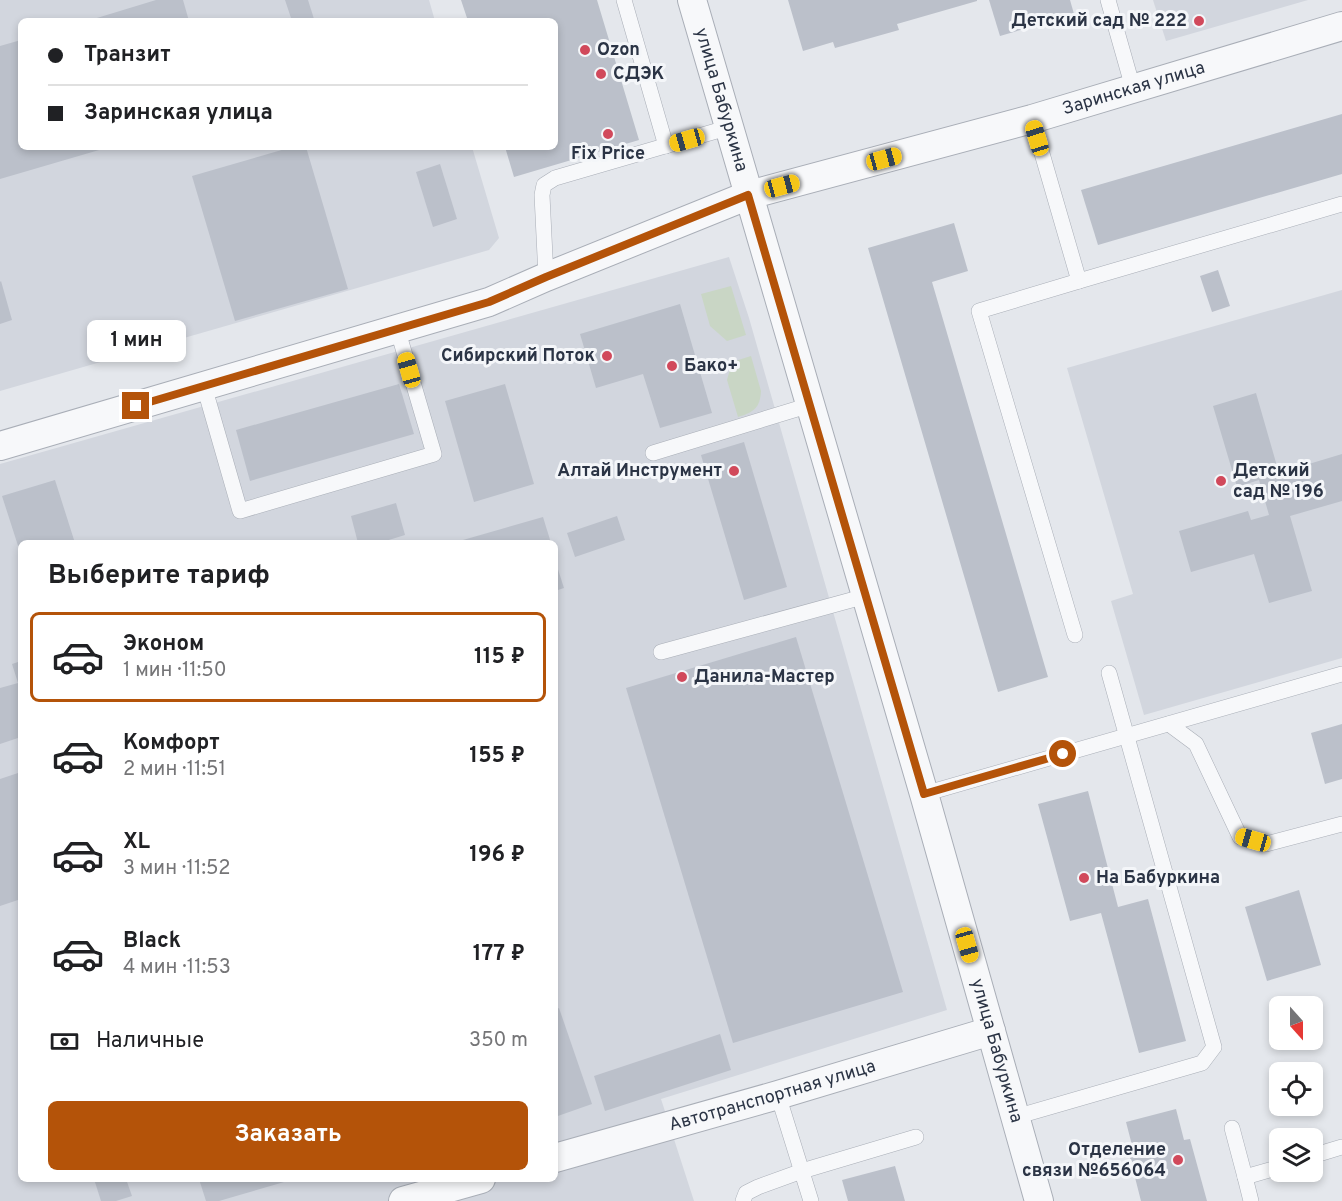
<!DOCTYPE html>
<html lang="ru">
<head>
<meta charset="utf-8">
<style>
  :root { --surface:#fff; --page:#f6f6f6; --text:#202124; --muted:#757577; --line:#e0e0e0; --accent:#b45309 }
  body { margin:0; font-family:Overpass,sans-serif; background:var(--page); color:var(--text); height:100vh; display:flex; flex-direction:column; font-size:22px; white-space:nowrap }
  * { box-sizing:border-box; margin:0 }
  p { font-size:20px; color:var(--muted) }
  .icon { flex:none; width:33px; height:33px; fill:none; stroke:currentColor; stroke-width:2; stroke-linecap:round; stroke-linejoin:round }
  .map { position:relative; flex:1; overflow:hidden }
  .panel { position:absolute; left:18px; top:540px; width:540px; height:642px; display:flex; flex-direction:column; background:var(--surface); border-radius:9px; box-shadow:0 3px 9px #0003 }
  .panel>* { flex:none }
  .banner { position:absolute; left:18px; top:18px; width:540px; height:132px; border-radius:9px; box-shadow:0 3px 9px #0003; display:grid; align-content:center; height:132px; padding:0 30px; background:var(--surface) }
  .needle { width:39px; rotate:159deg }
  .controls { position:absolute; left:1269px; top:996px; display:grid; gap:12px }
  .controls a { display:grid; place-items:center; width:54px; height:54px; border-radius:9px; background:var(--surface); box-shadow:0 3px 9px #0003; font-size:30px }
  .end { position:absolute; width:27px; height:27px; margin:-14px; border:8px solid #b45309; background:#fff; box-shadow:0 0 0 3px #fff }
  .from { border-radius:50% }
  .bubble { position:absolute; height:42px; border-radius:9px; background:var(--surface); box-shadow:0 3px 9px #0003; font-size:20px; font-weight:700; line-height:42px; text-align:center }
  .car { position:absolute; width:18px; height:36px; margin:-18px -9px; border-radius:8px; box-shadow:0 0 4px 2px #0007; background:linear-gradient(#f5c518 24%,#345 0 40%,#f5c518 0 76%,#345 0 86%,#f5c518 0) }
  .banner b { display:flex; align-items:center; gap:21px; height:57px; font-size:22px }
  .banner b+b { border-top:2px solid var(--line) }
  .banner i { width:15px; height:15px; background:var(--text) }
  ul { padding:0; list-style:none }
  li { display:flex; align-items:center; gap:18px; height:90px; margin:0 12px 9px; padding:0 18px; border:3px solid transparent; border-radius:9px }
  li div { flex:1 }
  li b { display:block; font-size:22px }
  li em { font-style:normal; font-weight:700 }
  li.current { border-color:var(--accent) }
  li>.icon { width:54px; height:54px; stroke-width:1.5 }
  h2 { padding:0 30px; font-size:27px; line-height:72px }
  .pay { display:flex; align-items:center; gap:15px; height:66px; padding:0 30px; font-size:22px }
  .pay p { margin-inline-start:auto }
  .action { display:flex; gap:12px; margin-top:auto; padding:12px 30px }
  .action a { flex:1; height:69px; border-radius:9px; background:var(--accent); color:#fff; font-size:24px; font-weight:700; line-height:69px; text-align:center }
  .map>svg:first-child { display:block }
  .built { fill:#d2d6de; fill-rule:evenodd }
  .green { fill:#c9d6c5 }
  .building { fill:#bbc0ca }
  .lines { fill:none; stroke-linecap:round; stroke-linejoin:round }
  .lane-casing { stroke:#a9aeb7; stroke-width:16 }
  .street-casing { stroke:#a9aeb7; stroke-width:30 }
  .lane { stroke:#f7f8fa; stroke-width:15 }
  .street { stroke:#f7f8fa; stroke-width:28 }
  .route { stroke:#b45309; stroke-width:8 }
  .poi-dot { fill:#d1495b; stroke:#f4f6f9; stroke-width:2 }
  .labels { text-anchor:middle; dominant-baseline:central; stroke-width:6; stroke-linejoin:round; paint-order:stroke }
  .poi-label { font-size:18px; font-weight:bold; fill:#2b3445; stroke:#f4f6f9; text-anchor:start }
  .street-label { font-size:18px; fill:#2b3445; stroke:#f4f6f9 }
</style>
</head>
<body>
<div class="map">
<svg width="1342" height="1201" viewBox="0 0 1342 1201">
  <rect width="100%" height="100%" fill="#e4e7ec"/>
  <g class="built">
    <path d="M0,0H429L435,21H21V147H472L499,238L489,250L0,391Z"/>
    <path d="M1153,0H1308L1166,41Z"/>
    <path d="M729,257L749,318L947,1010L661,1099L694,1201H0V464ZM21,543H555V1179H21Z"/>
    <path d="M1342,290V658L1144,715L1111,601L1133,594L1067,368Z"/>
  </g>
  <g class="green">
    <path d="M731,286L746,335L727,341L710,326L701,294Z"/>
    <path d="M751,356L761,391C760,408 754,412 738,417L727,380L732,362Z"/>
  </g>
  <g class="building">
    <path d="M156,0H183L189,21H87Z"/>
    <path d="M285,0H308L314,19L309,21H292Z"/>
    <path d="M461,0H597L639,140L514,177L505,147H555V21H468Z"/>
    <path d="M788,0H977V1L897,24L899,30L835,48L833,42L803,51Z"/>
    <path d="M989,0H1070L1074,14L1000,36Z"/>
    <path d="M21,40V147L106,148L0,179V46Z"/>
    <path d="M1342,114V174L1098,245L1081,190Z"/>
    <path d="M292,147H306L348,289L235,321L192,176Z"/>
    <path d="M440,164L457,219L433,227L416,172Z"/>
    <path d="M954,223L968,271L932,282L1048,677L998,692L868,248Z"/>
    <path d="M1218,270L1230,306L1212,312L1200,276Z"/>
    <path d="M1,281L12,320L0,324V282Z"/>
    <path d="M680,304L712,413L660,428L643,374L596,388L580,334Z"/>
    <path d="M399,384L414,434L250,481L236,430Z"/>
    <path d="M505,384L534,484L474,502L445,401Z"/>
    <path d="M1256,393L1279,473L1342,454V501L1290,516L1312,591L1269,603L1254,554L1191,572L1179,531L1248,511L1251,520L1269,515L1259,480L1237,487L1213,406Z"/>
    <path d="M744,442L787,587L744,600L701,455Z"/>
    <path d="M55,480L75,543H21V555L2,496Z"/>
    <path d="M396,503L405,535L379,543H358L351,516Z"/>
    <path d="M617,516L625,540L575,557L567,533Z"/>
    <path d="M543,517L551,543H457L456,542Z"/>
    <path d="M555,560L564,588L555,591Z"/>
    <path d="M796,637L903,992L733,1043L626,688Z"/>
    <path d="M21,661V737L0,744V688L18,683L12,664Z"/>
    <path d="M1342,724V779L1325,784L1311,733Z"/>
    <path d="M21,772V899L0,906V779Z"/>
    <path d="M1088,791L1118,907L1148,899L1186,1041L1139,1053L1101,913L1070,921L1038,804Z"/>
    <path d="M1299,890L1321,965L1267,981L1245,907Z"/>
    <path d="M559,1008L592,1104L555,1117V1010Z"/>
    <path d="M720,1034L731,1070L605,1111L594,1076Z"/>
    <path d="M1176,1109L1184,1140L1190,1139L1207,1201H1141L1128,1150L1133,1149L1126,1122Z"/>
    <path d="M895,1166L905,1201H848L842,1180Z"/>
    <path d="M94,1179H126L132,1196L116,1201H101Z"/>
    <path d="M199,1179H291V1180L219,1201H206Z"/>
  </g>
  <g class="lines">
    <g class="lane-casing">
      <g id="lane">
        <path d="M624,0L666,146"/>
        <path d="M1108,0L1133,88"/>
        <path d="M1032,119L1079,281L1342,204"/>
        <path d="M546,277L542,195L544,185L555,178L730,127"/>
        <path d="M204,386L240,511L434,454L397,328"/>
        <path d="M653,453L810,405"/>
        <path d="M1075,635L979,311L1079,281"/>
        <path d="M661,652L866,596"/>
        <path d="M1169,724L1196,744L1240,837L1266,844L1342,824"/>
        <path d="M924,794L1342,674"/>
        <path d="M778,1095L811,1201"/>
        <path d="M1015,1117L1202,1063L1214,1047L1109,673"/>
        <path d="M1232,1128L1245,1177"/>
        <path d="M1312,1156L1342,1147"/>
        <path d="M743,1201L746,1193L758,1187L802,1171L916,1137"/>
        <path d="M1251,1201L1245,1177L1280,1167"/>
      </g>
    </g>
    <g class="street-casing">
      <g id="street">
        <path id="s1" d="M692,0L924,794L1039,1201"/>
        <path id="s2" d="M0,446L489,302L546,277L749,195L1032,119L1342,26"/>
        <path id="s3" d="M555,1158L778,1095L991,1031"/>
        <path d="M403,1201L481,1179"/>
      </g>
    </g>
    <use href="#lane" class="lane"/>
    <use href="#street" class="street"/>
  </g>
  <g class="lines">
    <path class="route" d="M136,406L489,302L546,277L748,195L924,794L1063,754"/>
  </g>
  <g class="poi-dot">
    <circle cx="1199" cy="21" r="6"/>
    <circle cx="585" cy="50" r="6"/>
    <circle cx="601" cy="74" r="6"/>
    <circle cx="608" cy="134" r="6"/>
    <circle cx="607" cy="356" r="6"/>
    <circle cx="672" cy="366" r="6"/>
    <circle cx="734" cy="471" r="6"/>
    <circle cx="1221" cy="481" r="6"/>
    <circle cx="682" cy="677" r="6"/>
    <circle cx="1084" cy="878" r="6"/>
    <circle cx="1178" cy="1160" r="6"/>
  </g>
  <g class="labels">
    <g class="poi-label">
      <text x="1187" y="21" text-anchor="end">Детский сад № 222</text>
      <text x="597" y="50">Ozon</text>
      <text x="613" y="74">СДЭК</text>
      <text x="608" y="154" text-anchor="middle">Fix Price</text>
      <text x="595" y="356" text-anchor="end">Сибирский Поток</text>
      <text x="684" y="366">Бако+</text>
      <text x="722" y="471" text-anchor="end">Алтай Инструмент</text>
      <text x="1233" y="471">Детский<tspan x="1233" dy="21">сад № 196</tspan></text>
      <text x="694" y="677">Данила-Мастер</text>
      <text x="1096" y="878">На Бабуркина</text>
      <text x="1166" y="1150" text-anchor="end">Отделение<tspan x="1166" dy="21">связи №656064</tspan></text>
    </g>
    <g class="street-label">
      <text stroke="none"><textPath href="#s2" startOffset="1190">Заринская улица</textPath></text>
      <text stroke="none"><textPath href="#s1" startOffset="104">улица Бабуркина</textPath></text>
      <text stroke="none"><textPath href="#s1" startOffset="1094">улица Бабуркина</textPath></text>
      <text stroke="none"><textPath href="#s3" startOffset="226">Автотранспортная улица</textPath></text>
    </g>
  </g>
</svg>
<div class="controls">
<a><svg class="needle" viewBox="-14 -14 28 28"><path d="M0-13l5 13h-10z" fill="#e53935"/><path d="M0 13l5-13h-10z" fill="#757577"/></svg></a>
<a><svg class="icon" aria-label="locate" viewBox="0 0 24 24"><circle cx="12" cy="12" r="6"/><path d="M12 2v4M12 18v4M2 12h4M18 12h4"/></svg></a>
<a><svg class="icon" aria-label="layers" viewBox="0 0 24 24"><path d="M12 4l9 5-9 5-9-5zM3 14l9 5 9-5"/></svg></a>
</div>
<i class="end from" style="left:1063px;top:754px"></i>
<i class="end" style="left:136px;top:406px"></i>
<div class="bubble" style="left:87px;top:320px;width:99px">1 мин</div>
<i class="car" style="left:1037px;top:138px;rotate:343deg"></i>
<i class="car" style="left:687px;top:140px;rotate:254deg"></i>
<i class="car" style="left:884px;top:159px;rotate:75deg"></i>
<i class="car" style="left:782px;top:186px;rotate:75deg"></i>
<i class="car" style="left:409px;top:370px;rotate:344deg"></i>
<i class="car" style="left:1253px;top:840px;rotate:286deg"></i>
<i class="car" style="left:967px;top:945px;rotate:164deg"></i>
<div class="banner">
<b><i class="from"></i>Транзит</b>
<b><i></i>Заринская улица</b>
</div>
<section class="panel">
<h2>Выберите тариф</h2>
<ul>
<li class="current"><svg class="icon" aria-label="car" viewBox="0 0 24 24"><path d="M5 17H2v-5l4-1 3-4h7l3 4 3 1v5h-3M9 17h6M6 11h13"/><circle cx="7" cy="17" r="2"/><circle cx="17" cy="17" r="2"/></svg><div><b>Эконом</b><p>1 мин · 11:50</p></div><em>115 ₽</em></li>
<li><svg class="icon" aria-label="car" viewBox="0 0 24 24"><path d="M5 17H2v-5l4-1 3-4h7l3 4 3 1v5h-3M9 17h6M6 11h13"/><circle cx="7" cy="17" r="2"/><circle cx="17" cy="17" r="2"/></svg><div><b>Комфорт</b><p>2 мин · 11:51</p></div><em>155 ₽</em></li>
<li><svg class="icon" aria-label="car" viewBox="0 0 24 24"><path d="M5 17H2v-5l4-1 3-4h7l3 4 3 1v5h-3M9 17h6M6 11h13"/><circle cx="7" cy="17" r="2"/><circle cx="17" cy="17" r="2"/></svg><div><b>XL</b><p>3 мин · 11:52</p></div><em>196 ₽</em></li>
<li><svg class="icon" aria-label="car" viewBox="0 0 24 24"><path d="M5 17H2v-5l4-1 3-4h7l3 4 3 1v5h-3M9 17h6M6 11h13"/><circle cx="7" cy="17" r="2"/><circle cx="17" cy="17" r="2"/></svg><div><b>Black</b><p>4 мин · 11:53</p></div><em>177 ₽</em></li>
</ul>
<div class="pay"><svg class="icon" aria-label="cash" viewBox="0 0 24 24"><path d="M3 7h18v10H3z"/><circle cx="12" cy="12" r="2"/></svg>Наличные<p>350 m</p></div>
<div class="action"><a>Заказать</a></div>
</section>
</div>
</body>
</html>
